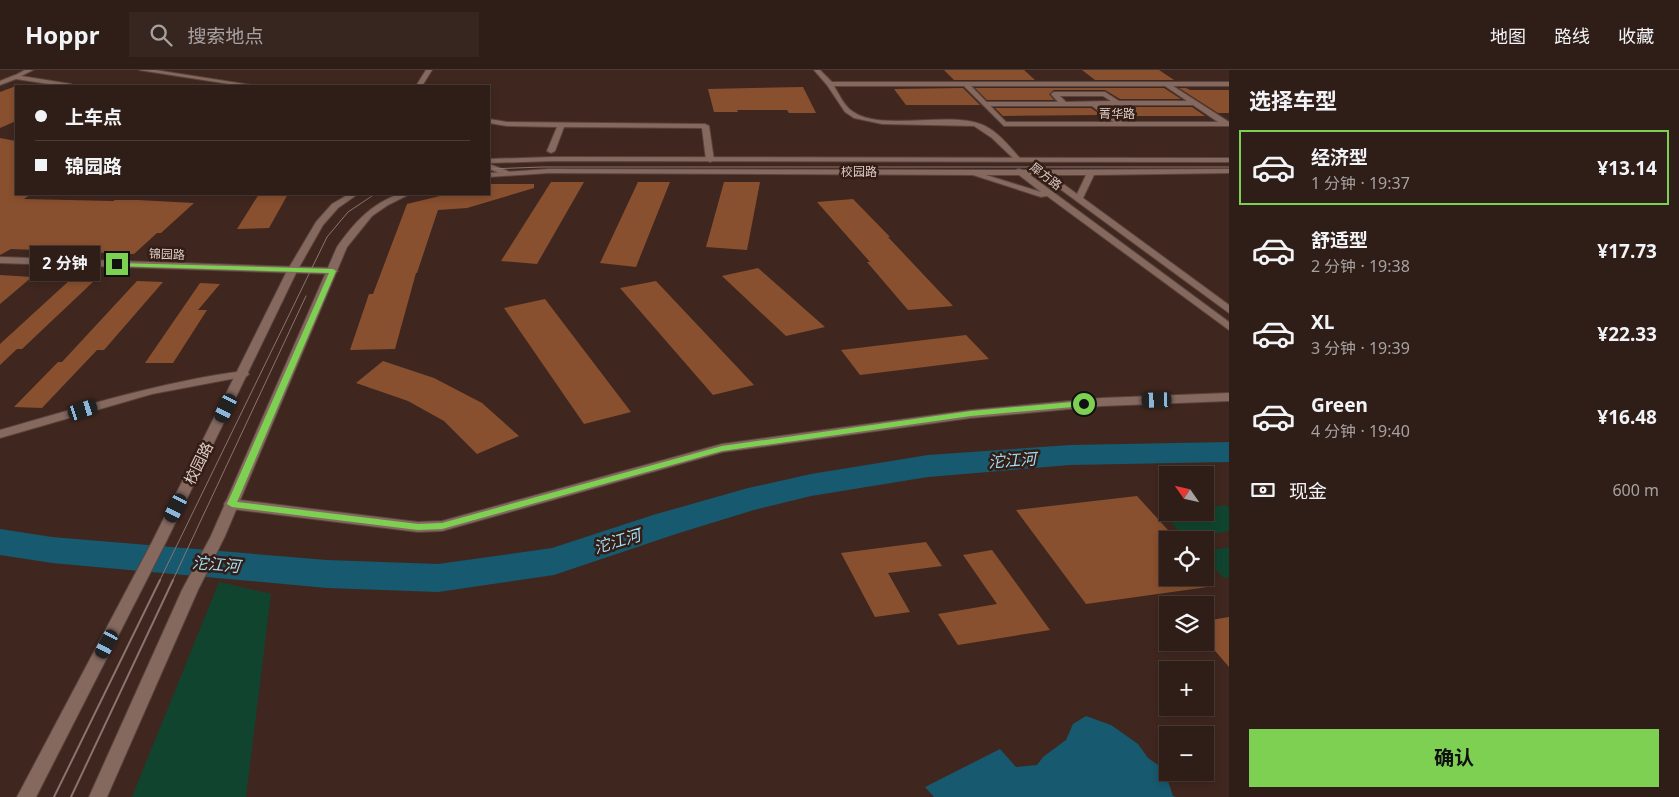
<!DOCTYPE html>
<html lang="zh">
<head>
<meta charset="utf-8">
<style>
  :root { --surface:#2f1d17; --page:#372620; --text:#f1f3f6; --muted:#a7a2a1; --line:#4a3b36; --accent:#7ed053 }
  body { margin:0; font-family:"Noto Sans","Noto Sans SC",sans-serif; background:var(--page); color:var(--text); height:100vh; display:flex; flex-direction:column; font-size:19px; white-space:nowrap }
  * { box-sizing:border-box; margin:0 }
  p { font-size:16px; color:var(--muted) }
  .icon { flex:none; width:28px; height:28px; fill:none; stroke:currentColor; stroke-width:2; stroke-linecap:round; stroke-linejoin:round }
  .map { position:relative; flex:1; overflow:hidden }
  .details { display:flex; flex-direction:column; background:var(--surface); width:450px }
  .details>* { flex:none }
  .hud { position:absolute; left:15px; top:15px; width:475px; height:110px; border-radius:0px; box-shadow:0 2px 8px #0003,0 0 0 1px var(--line); display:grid; align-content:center; height:110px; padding:0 20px; background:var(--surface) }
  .needle { width:32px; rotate:304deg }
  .buttons { position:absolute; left:1159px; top:396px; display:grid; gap:10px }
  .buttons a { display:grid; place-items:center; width:55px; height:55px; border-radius:0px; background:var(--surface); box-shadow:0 2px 8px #0003,0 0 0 1px var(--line); font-size:25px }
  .end { position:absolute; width:22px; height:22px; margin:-11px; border:6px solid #7ed053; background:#111; box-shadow:0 0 0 2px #111 }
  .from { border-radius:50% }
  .bubble { position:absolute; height:35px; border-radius:0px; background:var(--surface); box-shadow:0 2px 8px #0003,0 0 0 1px var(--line); font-size:16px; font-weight:700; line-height:35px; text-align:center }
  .car { position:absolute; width:15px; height:30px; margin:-15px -8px; border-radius:6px; box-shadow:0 0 4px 1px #0007; background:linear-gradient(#222 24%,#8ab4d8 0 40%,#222 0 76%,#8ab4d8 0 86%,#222 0) }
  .hud b { display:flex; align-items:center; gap:18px; height:48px; font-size:19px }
  .hud b+b { border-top:1px solid var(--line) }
  .hud i { width:12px; height:12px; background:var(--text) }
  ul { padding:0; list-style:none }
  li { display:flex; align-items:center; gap:15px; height:75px; margin:0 10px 8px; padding:0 10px; border:2px solid transparent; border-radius:0px }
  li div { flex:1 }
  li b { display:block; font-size:19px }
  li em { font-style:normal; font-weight:700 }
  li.selected { border-color:var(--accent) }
  li>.icon { width:45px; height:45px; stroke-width:1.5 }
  h2 { padding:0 20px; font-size:22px; line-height:60px }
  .pay { display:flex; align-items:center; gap:12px; height:55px; padding:0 20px; font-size:19px }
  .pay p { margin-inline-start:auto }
  .primary-button { display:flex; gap:10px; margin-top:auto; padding:10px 20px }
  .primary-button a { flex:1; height:58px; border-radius:0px; background:var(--accent); color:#111; font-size:20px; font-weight:700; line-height:58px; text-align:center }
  header { display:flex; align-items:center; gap:30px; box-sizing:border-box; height:70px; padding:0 25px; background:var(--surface); border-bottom:1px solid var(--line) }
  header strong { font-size:24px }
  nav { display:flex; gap:28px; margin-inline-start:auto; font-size:18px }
  .search { width:350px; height:45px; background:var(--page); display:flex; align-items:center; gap:12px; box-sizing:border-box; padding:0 18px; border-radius:0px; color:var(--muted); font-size:19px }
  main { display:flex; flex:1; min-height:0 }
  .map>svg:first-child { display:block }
  .green { fill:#11442f }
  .water { fill:#17596e }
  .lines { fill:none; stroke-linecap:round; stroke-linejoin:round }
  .river { fill:#17596e; fill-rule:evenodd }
  .building { fill:#89502f }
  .pedestrian-casing { stroke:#59443e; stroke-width:2 }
  .minor-casing { stroke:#59443e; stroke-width:2 }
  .tertiary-casing { stroke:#59443e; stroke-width:2 }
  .pedestrian { fill:#85695f; fill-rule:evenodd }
  .minor { fill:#85695f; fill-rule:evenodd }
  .tertiary { fill:#85695f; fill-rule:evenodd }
  .tram-far1 { stroke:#8a756e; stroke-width:1 }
  .tram { stroke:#8a756e; stroke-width:2 }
  .route { fill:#7ed053 }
  .labels { text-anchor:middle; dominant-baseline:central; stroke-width:5; stroke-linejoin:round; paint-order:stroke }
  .far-street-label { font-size:12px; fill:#decec8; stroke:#341d15 }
  .street-label { font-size:15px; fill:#decec8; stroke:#341d15 }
  .water-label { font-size:16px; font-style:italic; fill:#a0dff7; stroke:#341d15 }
</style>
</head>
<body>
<header>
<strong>Hoppr</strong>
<div class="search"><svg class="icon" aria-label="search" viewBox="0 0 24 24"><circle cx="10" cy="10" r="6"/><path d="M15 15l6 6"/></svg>搜索地点</div>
<nav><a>地图</a><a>路线</a><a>收藏</a></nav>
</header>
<main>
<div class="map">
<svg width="1229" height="727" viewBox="0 0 1229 727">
  <rect width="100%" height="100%" fill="#3f271f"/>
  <g class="green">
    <path d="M1226,435L1229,438V461L1186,468L1163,444L1205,442V438Z"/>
    <path d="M1229,477V507L1224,508L1205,489V481Z"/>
    <path d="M219,512L271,524L246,727H132Z"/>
  </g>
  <path class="water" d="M1086,646L1111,655L1138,674L1148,688L1164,699L1173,726L1176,727H934L925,717L1000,679L1016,697L1037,695L1043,687L1066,670L1073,654Z"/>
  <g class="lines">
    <path class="river" d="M1229,372V392L1070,395L928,407L811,426L754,440L679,463L554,505L438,522L327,518L52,493L0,485V459L52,467L327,490L438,494L552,478L653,445L748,418L811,404L928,385L1070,375Z"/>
  </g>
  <g class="building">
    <path d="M944,0H1024L1035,10H954Z"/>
    <path d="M1082,0H1159L1174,10H1095Z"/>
    <path d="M16,16V51L0,58V22Z"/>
    <path d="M803,17L816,43H789L787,40H737L738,42H714L708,19Z"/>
    <path d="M961,18H963L980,35H906L894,19Z"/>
    <path d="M975,18H1164L1181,29H1120L1105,20H1054L1049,24L1054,30H987Z"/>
    <path d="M1179,18H1186L1190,20H1229V43H1218Z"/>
    <path d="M1105,37H1192L1205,46H1117Z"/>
    <path d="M995,38H1091L1101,45L1003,46Z"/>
    <path d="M0,68L16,71V124H31L24,129L113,131L115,130H138L194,133L161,163H157L134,184L11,179L0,185Z"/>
    <path d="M551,112H584L537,194L501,191Z"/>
    <path d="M638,112H670L636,197L600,193Z"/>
    <path d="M724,112H760L747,180L706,177Z"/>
    <path d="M489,114H534V118L467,138L438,140L417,203H416L395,279L350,280L369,224H373L407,134L448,124H489Z"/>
    <path d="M259,124H288L269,158L237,159Z"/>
    <path d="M853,129L890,167H888L953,236L908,240L867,192H870L817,132Z"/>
    <path d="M758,198L825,257L786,266L722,206Z"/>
    <path d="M0,205L32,207L0,234Z"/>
    <path d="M71,209L94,211L22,279H17L0,295V274Z"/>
    <path d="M137,211L163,212L104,280H97L42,338L14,337L58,292H62Z"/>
    <path d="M656,211L754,315L713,325L620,218Z"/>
    <path d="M200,213L220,214L198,240H207L173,293H145Z"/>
    <path d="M545,229L631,342L584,354L504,238Z"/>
    <path d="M966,265L989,289L860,305L841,280Z"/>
    <path d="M383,291L434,308L482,333L519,366L477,384L444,351L408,331L356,313Z"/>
    <path d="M1137,426L1177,470H1168V508H1215V516L1086,534L1016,440Z"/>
    <path d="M926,472L942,496L888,503L910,542L875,547L841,483Z"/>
    <path d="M992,480L1050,560L958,575L938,544L997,534L963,485Z"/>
    <path d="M1229,547V597L1205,569V551Z"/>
  </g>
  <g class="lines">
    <g class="pedestrian-casing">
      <path id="pedestrian" d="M1054,22H1105L1119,31H1194L1197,33L1194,35H1100L1122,52V56H1119L1092,36H986L983,34L986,32H1058L1051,24ZM1060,26H1103L1111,31L1066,32Z"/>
    </g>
    <g class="minor-casing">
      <g id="minor">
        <path d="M139,0H155L257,16H242Z"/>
        <path d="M426,0H432L422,16H416Z"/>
        <path d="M814,0H820L832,12H1229V16H1173L1229,52V56H1004L964,16H834C839,24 844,36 852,41C881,63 952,39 985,56C999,63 1009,76 1019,87L1020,89L1016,91L992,68L974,56L882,54L854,48L845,42L827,15ZM971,16H1165L1218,52H1006Z"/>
        <path d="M15,5L71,14L74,16H61L16,9L0,15V11Z"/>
        <path d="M489,49L507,52L705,54L709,56L714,90L710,92L706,90L702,58L564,57L555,81L551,83L547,81L557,57L507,56L489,53Z"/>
        <path d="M489,94L508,101L509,103L505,105L489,99Z"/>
        <path d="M0,187L333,198L338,201L333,204L0,193Z"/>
        <path d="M243,301L247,302L249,304L247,306L152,324L0,368V360C81,337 160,312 243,301Z"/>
        <path d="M1229,323V331L1102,336L971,348L723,382L442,461L418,462L231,439L226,437L224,434L226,431L231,429L418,452L442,451L722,374L971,340L1102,328Z"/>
      </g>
    </g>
    <g class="tertiary-casing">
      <g id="tertiary">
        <path d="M25,0H33L17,8L12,7Z"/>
        <path d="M553,87L1229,88V92L553,91L489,93V89Z"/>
        <path d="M549,99L1015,100L1019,99L1023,100L1229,99V103L1094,105L1083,128L1229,235V243L1041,105H1030L1229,252V260L1047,126L1041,127L973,105L549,103L489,107V103ZM986,105H1019L1041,122ZM1051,105H1086L1077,124Z"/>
        <path d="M349,124H358L338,138L323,155L297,201L166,472L36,727H17L152,472L287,201L316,152L332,134Z"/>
        <path d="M399,124H410L388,135L372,146L347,177L225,466L198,520L107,727H89L182,520L211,466L337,177C354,153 371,134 399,124Z"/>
      </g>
    </g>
    <use href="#pedestrian" class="pedestrian"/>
    <use href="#minor" class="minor"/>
    <use href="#tertiary" class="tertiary"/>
    <g class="tram-far1">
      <path d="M489,99L542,97H1229"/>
      <path d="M159,512L327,167L348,142L375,124"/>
      <path d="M172,512L306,226"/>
    </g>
    <g class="tram">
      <path d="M54,727L160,510"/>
      <path d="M71,727L173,510"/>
    </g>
  </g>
  <path class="route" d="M117,193L333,199L336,201L237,432L418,454L442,453L722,376L971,341L1084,331L1087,334L1084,336L971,346L722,381L442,459L418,460L232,437L227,434L329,203L115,196Z"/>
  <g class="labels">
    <g class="far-street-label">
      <text x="1117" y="43">菁华路</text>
      <text x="859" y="101">校园路</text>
      <text transform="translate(1046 106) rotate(37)">犀方路</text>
      <text transform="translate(167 184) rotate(2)">锦园路</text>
    </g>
    <g class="street-label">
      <text transform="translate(198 393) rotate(-64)">校园路</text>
    </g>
    <g class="water-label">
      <text transform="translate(1012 390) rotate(-4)">沱江河</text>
      <text transform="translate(617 471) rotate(-17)">沱江河</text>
      <text transform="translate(216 494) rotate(5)">沱江河</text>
    </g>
  </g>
</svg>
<div class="buttons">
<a><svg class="needle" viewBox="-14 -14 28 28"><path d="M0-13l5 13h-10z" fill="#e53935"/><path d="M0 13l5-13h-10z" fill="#a7a2a1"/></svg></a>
<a><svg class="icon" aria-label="locate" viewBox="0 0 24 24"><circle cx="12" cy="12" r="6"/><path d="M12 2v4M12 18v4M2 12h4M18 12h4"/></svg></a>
<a><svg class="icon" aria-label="layers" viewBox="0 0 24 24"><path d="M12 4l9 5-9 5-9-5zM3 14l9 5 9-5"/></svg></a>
<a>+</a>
<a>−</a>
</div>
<i class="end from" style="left:1084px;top:334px"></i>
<i class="end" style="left:117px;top:194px"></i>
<div class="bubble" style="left:30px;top:176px;width:70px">2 分钟</div>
<i class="car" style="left:1157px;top:330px;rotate:268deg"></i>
<i class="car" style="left:226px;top:338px;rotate:206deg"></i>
<i class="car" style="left:83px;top:340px;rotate:72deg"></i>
<i class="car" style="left:176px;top:438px;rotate:207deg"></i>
<i class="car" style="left:107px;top:574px;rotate:208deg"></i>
<div class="hud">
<b><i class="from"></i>上车点</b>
<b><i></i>锦园路</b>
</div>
</div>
<section class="details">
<h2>选择车型</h2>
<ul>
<li class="selected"><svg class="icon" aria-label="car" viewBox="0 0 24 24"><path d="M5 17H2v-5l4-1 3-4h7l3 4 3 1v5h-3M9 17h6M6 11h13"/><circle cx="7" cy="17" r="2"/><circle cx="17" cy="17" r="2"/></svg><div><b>经济型</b><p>1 分钟 · 19:37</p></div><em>¥13.14</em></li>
<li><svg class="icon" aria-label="car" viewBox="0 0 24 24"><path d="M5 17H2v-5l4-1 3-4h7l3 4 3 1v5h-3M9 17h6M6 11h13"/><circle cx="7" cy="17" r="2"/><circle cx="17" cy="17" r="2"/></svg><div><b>舒适型</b><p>2 分钟 · 19:38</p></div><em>¥17.73</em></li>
<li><svg class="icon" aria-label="car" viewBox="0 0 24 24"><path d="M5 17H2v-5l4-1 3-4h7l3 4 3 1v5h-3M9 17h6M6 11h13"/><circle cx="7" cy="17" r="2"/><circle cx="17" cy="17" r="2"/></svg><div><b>XL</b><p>3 分钟 · 19:39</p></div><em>¥22.33</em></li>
<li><svg class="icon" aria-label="car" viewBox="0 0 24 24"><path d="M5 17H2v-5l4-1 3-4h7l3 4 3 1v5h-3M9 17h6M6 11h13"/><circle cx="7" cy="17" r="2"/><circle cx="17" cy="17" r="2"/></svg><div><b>Green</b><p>4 分钟 · 19:40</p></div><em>¥16.48</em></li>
</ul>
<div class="pay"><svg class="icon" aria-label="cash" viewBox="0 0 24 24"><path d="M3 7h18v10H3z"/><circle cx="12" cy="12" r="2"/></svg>现金<p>600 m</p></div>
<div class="primary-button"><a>确认</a></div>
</section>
</main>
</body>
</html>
